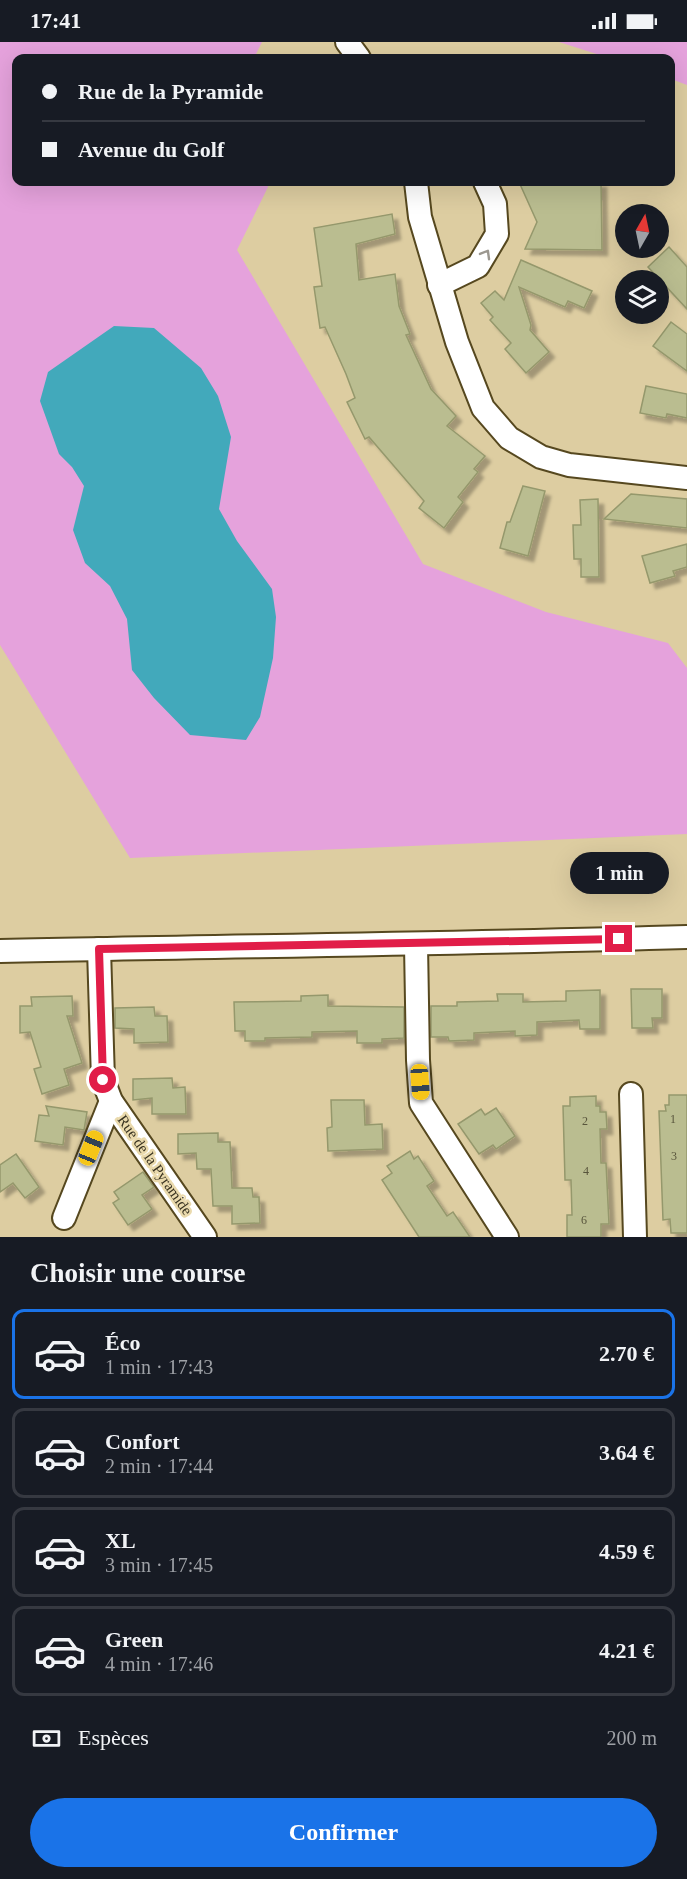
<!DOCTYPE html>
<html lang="fr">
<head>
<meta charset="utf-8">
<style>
  :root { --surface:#171b24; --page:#242831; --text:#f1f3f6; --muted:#9ea1a6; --line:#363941; --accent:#1a73e8 }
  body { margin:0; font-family:"Times New Roman",serif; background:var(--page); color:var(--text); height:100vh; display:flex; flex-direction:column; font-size:22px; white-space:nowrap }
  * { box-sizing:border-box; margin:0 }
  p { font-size:20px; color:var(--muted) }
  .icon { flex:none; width:33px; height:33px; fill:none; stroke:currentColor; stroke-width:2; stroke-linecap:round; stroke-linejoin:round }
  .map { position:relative; height:1195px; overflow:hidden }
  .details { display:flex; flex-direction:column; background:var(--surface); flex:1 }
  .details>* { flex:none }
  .banner { position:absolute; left:12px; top:12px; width:663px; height:132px; border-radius:12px; box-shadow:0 6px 24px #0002; display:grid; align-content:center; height:132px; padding:0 30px; background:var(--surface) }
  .needle { width:39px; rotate:9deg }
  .controls { position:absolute; left:615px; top:162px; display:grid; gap:12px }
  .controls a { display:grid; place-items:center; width:54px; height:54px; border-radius:50%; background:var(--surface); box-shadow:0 6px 24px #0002; font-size:30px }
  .end { position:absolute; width:27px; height:27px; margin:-14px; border:8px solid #e11d48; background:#fff; box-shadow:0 0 0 3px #fff }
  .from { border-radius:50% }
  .bubble { position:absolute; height:42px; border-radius:21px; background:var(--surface); box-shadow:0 6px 24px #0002; font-size:20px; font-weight:700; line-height:42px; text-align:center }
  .car { position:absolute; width:18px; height:36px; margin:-18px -9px; border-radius:8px; box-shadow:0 0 4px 2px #0007; background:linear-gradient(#f5c518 24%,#345 0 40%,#f5c518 0 76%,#345 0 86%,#f5c518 0) }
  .banner b { display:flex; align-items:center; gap:21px; height:57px; font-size:22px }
  .banner b+b { border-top:2px solid var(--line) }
  .banner i { width:15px; height:15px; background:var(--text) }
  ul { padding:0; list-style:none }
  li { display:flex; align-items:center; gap:18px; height:90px; margin:0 12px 9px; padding:0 18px; border:3px solid var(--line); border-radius:12px }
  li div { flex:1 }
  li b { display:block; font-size:22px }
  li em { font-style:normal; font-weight:700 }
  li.current { border-color:var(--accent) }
  li>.icon { width:54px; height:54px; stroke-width:1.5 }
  h2 { padding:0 30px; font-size:27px; line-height:72px }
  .pay { display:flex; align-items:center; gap:15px; height:66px; padding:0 30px; font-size:22px }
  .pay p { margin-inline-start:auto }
  .cta { display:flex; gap:12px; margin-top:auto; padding:12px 30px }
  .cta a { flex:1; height:69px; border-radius:36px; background:var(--accent); color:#fff; font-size:24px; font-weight:700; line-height:69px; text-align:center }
  .status { display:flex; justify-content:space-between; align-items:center; height:42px; padding:0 30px; background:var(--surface); direction:ltr }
  .status svg { height:16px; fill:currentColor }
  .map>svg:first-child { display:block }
  .green { fill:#e5a2dc }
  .water { fill:#42a9bb }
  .building { fill:#babd90; stroke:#95986c; stroke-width:1.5; filter:url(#shadow) }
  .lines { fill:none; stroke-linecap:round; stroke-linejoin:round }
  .minor-casing { stroke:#56481f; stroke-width:26 }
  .minor { stroke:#fff; stroke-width:22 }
  .oneway { stroke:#9c9890 }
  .route { stroke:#e11d48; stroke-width:8 }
  .labels { text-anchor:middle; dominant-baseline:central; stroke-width:5; stroke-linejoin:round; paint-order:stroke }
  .number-label { font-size:12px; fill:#58553c }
  .street-label { font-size:15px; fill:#383220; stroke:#eadaad }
</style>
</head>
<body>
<div class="status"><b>17:41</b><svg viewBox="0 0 49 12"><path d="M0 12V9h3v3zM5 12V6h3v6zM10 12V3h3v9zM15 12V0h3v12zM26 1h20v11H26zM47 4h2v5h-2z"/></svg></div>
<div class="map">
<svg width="687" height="1195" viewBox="0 0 687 1195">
  <defs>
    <filter id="shadow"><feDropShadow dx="5.5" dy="5.5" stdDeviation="1.5" flood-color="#0004"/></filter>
  </defs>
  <rect width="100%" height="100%" fill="#ddcda1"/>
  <g class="green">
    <path d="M0,0H262L254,16H16V140H266L268,145L237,208L423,522L546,570L668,601L687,626V792L130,816L0,603Z"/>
    <path d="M559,0H687V43L671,37L670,16H609Z"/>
  </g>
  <path class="water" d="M114,284L154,286L201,326L218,354L231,395L219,467L237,499L272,547L276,575L273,616L260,675L246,698L190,693L154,656L132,628L127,577L110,544L85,521L73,488L84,444L72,425L59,412L40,359L48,330Z"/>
  <g class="building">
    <path d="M519,140H601L602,208L525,207L537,180Z"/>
    <path d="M392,172L395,192L356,202L359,238L395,232L399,264L410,292L406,293L431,347L456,374L447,384L485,414L474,427L478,430L458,455L463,460L444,486L419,466L424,459L369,395L365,397L347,360L355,356L346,332L325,285L320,286L314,245L322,244L314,186Z"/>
    <path d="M669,205L687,225V267L648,225Z"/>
    <path d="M521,218L592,249L584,266L568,259L565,265L519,245L531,283L530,288L549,310L526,331L505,307L511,301L490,278L493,275L481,261L495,249L504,258Z"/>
    <path d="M671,280L687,292V329L653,304Z"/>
    <path d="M646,344L687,352V376L667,372L666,376L640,371Z"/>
    <path d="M523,444L545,449L528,514L500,506L507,480H510Z"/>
    <path d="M631,452L687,457V486L604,477Z"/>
    <path d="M598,457L599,535H581V517H574L573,483H581L580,458Z"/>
    <path d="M687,502V525L673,529L675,534L650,541L642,514Z"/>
    <path d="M631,947H662V976H652L653,986H632Z"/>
    <path d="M600,948V987H580L579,978L537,980V993L515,994V989L474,991V998L449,999L448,995H431V964H457V960L498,959L497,952H523V960L566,959V949Z"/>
    <path d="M328,953V964L404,965V996L382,997V1001H357V989L312,990V995L265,996V999H245V989H235L234,960L301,959V954Z"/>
    <path d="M72,954L73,974H67L82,1021L64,1027L69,1043L42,1052L34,1027L41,1025L30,990L20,991V964H32L31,955Z"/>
    <path d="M154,965L155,974H167L168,1000L134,1001V987L115,986V966Z"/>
    <path d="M172,1036L173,1046L185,1045L186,1072H152V1056L133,1058V1037Z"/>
    <path d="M669,1053H687V1191H671L670,1177L663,1178L659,1069H666L665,1063H669Z"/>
    <path d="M596,1054V1064H600V1070H606L607,1087H600L601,1121H606L609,1182H601V1195H567V1173H572L571,1138H565L563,1064H570V1055Z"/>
    <path d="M331,1058H364L365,1083L382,1082L383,1107L328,1109L327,1086L332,1085Z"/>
    <path d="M46,1064L87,1070L84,1088L65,1085L63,1103L35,1099L39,1073L49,1074Z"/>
    <path d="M496,1066L515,1094L496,1107L493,1103L479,1112L458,1082L481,1067L485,1073Z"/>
    <path d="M218,1091V1100H230L232,1146H252L253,1155H259L260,1181L232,1182V1164H213L211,1127H197L196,1111L178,1112V1092Z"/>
    <path d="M410,1109L414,1117L418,1114L434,1139L427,1144L447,1174L453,1170L470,1195H419L382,1138L392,1131L387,1124Z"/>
    <path d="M16,1112L39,1145L25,1156L13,1141L0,1150V1123Z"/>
    <path d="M143,1130L154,1145L142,1153L152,1167L128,1183L113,1161L119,1157L114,1150Z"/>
  </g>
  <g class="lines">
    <g class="minor-casing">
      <g id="minor">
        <path d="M347,0L359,16"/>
        <path d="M416,140L420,175L457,300L483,366L509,396L541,415L569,423L687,436"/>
        <path d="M439,243L478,224L497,192L495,162L485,140"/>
        <path d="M416,903L418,1018L421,1061L507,1195"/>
        <path d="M99,907L103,1038L111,1059L205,1195"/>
        <path d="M0,909C229,904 458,902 687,895"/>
        <path d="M631,1052L635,1195"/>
        <path d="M64,1176L111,1059"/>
      </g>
    </g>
    <use href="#minor" class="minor"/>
  </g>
  <defs><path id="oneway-chevron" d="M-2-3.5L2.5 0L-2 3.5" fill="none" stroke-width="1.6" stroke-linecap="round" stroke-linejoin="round" transform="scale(1.5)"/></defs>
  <use class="oneway" href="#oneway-chevron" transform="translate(486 212) rotate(-60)"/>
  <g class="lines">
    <path class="route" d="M103,1038L99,907L619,897"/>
  </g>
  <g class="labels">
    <g class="number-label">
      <text x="673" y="1077">1</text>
      <text x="585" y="1079">2</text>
      <text x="674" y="1114">3</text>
      <text x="586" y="1129">4</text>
      <text x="584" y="1178">6</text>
    </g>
    <g class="street-label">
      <text transform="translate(155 1123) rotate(55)">Rue de la Pyramide</text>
    </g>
  </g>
</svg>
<div class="controls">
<a><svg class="needle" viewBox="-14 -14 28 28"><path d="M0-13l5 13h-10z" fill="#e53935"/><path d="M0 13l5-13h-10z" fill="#9ea1a6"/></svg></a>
<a><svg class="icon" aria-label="layers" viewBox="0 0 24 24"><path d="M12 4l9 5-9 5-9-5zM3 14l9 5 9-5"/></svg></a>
</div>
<i class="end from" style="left:103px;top:1038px"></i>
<i class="end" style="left:619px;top:897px"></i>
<div class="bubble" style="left:570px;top:810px;width:99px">1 min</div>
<i class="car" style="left:420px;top:1040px;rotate:176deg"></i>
<i class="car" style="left:91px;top:1106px;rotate:22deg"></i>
<div class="banner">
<b><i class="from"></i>Rue de la Pyramide</b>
<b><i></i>Avenue du Golf</b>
</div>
</div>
<section class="details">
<h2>Choisir une course</h2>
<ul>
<li class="current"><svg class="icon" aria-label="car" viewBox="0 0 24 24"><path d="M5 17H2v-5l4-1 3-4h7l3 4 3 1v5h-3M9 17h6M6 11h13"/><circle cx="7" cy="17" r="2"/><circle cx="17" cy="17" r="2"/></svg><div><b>Éco</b><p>1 min · 17:43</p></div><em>2.70 €</em></li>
<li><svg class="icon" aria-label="car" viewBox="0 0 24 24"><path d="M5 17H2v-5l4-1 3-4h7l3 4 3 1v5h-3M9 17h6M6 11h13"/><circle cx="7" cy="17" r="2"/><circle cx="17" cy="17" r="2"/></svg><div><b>Confort</b><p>2 min · 17:44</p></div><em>3.64 €</em></li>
<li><svg class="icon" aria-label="car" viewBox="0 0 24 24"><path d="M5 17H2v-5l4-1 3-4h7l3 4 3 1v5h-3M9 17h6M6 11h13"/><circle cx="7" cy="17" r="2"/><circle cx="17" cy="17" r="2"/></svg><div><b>XL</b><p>3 min · 17:45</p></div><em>4.59 €</em></li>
<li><svg class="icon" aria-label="car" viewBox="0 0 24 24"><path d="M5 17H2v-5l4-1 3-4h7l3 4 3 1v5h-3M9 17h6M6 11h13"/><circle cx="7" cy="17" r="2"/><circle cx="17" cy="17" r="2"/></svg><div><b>Green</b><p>4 min · 17:46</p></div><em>4.21 €</em></li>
</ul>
<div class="pay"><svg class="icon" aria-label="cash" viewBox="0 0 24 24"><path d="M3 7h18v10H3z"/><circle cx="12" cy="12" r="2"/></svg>Espèces<p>200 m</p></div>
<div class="cta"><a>Confirmer</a></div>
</section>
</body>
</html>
